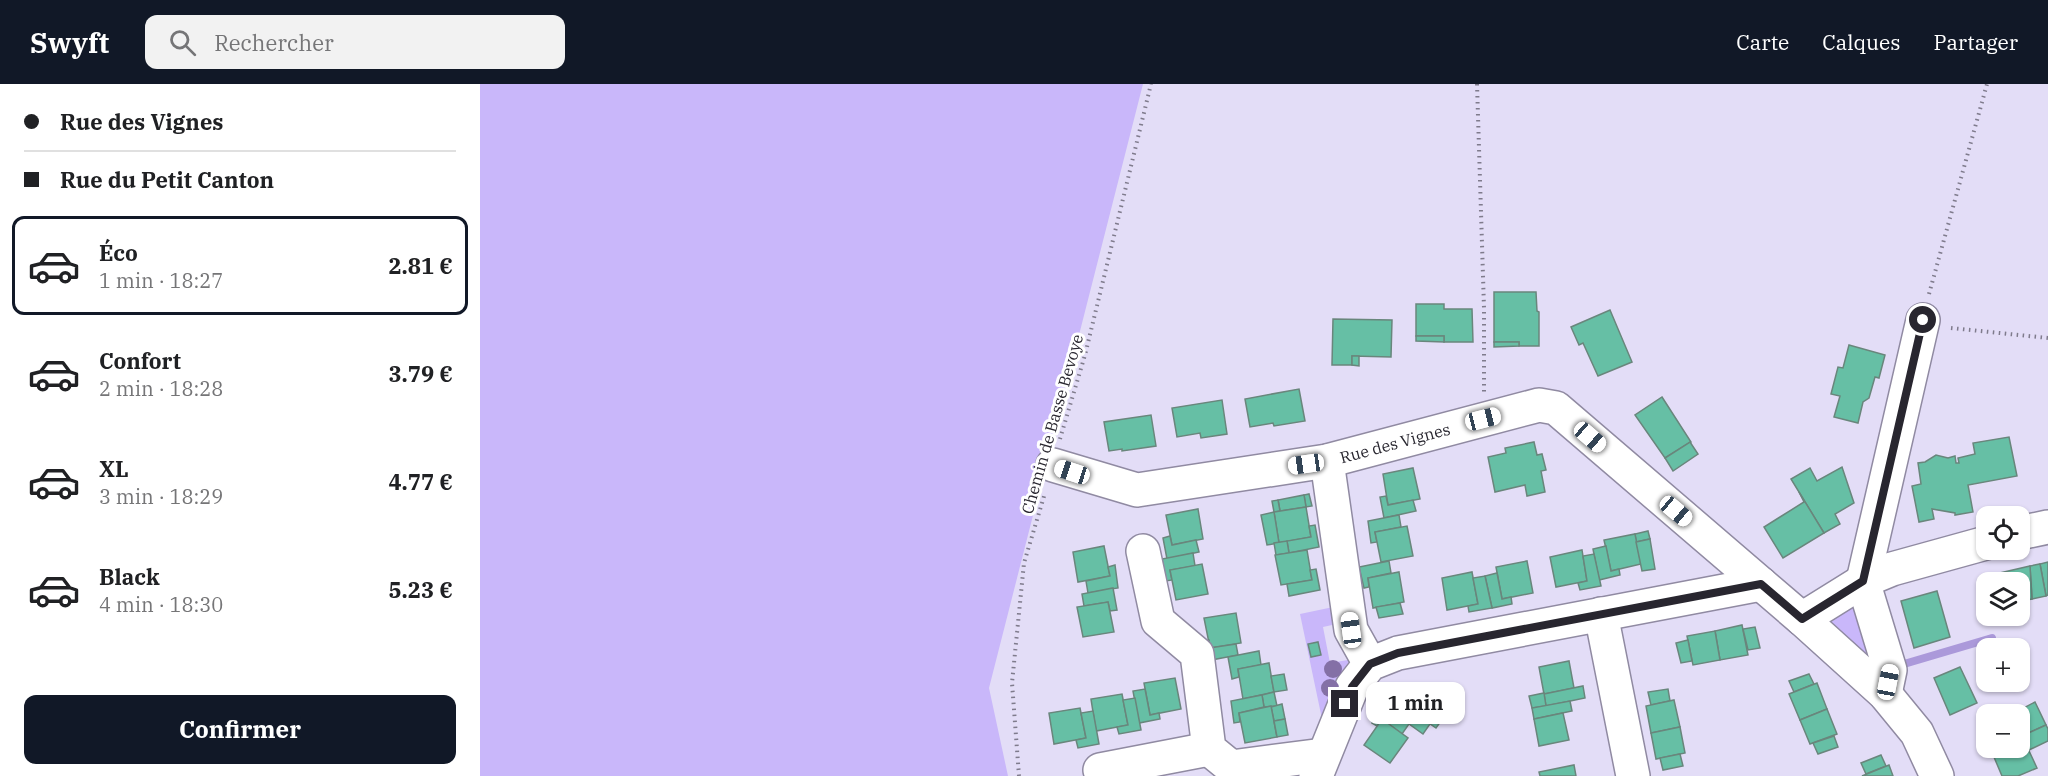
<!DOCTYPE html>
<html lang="fr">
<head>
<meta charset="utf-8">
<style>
  :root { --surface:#fff; --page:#f2f2f2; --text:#202124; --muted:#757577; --line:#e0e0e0; --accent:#111827 }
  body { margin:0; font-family:"IBM Plex Serif",serif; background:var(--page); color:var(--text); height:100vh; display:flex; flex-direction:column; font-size:22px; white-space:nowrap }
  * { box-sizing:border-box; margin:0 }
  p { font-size:20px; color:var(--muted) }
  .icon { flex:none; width:33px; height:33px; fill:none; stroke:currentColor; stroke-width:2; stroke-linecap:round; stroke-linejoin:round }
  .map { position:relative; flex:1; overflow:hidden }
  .panel { display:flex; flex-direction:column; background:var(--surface); width:480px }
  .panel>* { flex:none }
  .hud { display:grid; align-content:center; height:132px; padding:0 24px; background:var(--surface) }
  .controls { position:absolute; left:1496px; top:422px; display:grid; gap:12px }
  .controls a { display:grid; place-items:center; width:54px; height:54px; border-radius:12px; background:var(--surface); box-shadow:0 2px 4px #0004; font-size:30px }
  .end { position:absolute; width:27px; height:27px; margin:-14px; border:8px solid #28262f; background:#fff; box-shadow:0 0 0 3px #fff }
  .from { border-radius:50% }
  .bubble { position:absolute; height:42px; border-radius:12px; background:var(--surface); box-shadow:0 2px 4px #0004; font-size:20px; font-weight:800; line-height:42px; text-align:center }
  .car { position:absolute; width:18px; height:36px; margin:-18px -9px; border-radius:8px; box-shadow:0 0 4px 2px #0007; background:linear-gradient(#fff 24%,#345 0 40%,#fff 0 76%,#345 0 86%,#fff 0) }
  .hud b { display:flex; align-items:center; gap:21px; height:57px; font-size:22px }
  .hud b+b { border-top:2px solid var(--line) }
  .hud i { width:15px; height:15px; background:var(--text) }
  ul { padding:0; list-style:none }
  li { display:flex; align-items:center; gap:18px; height:99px; margin:0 12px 9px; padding:0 12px; border:3px solid transparent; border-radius:12px }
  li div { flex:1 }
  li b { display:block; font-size:22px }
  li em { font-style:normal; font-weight:800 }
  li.on { border-color:var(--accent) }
  li>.icon { width:54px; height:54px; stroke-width:1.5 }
  .action { display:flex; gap:12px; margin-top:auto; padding:12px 24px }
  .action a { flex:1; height:69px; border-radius:12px; background:var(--accent); color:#fff; font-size:24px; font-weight:800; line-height:69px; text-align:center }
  header { display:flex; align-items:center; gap:36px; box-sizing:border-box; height:84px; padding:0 30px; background:var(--accent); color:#fff }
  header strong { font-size:28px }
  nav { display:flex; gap:33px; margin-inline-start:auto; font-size:21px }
  .search { width:420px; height:54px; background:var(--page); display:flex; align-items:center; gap:15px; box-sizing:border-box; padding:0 21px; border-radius:12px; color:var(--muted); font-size:22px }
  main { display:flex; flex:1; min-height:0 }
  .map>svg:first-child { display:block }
  .green { fill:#c9b7fa }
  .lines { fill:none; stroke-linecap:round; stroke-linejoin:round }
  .stream { stroke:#ab99da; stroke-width:8 }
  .building { fill:#66bfa5; stroke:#69867c; stroke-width:1.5 }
  .minor-casing { stroke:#908aa2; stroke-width:36 }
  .path { stroke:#7f7b8c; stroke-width:4; stroke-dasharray:1.5 4.5; stroke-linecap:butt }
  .minor { stroke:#fff; stroke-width:33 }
  .tree { fill:#8470a6 }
  .route { stroke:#28262f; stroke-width:8 }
  .labels { text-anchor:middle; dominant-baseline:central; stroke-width:6; stroke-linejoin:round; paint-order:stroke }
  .street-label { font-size:16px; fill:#28262f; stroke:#fff }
</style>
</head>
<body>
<header>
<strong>Swyft</strong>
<div class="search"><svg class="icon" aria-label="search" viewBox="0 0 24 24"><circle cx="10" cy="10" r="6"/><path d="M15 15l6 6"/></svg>Rechercher</div>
<nav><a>Carte</a><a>Calques</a><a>Partager</a></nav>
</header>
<main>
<section class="panel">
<div class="hud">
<b><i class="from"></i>Rue des Vignes</b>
<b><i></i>Rue du Petit Canton</b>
</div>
<ul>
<li class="on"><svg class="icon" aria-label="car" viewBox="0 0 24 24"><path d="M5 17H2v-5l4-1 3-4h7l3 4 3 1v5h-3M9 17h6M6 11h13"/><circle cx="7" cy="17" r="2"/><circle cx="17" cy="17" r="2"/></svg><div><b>Éco</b><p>1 min · 18:27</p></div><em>2.81 €</em></li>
<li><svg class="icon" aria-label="car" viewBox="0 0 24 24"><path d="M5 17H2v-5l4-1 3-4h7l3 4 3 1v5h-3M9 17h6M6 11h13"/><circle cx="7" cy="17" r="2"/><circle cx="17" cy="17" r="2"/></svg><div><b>Confort</b><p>2 min · 18:28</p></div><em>3.79 €</em></li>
<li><svg class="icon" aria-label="car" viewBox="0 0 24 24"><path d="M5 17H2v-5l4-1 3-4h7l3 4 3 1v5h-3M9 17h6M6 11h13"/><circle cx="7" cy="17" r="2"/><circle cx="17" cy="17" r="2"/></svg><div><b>XL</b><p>3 min · 18:29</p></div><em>4.77 €</em></li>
<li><svg class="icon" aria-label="car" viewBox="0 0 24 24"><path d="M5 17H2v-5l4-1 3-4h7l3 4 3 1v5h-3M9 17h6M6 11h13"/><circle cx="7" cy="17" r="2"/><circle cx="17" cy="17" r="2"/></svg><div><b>Black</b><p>4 min · 18:30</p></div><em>5.23 €</em></li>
</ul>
<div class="action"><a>Confirmer</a></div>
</section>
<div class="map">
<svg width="1568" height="692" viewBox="0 0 1568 692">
  <rect width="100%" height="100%" fill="#e3ddf7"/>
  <g class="green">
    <path d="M0,0H663L509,604L528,692H0Z"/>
    <path d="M1378,515L1401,583L1349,545V534Z"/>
    <path d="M858,522L861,539L843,543L850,579L868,576V584L853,601L842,635L820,530Z"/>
  </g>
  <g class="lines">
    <path class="stream" d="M1424,580L1512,554"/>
  </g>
  <g class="building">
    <path d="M1014,208H1056L1057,227L1059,228V262H1039V258H1014Z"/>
    <path d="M936,220H964V225H992L993,258H964V252H936Z"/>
    <path d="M1130,226L1152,278L1118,292L1103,259L1099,261L1091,243Z"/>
    <path d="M853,235L912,236L911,273L872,272V281H852Z"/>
    <path d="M936,252H964V258L936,257Z"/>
    <path d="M1014,258H1039V262L1014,263Z"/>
    <path d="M1369,261L1405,271L1399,294L1395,293L1389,314L1383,318L1378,339L1354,333L1360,312L1351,310L1358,283L1363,284Z"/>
    <path d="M872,272H879V282L872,281Z"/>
    <path d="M819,305L825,337L794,342L793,339L770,343L765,315Z"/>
    <path d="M1182,313L1211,358L1185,374L1155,331Z"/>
    <path d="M742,316L747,350L721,354L720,349L697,353L692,324Z"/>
    <path d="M671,331L676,362L642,367V365L629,367L624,338Z"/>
    <path d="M1529,353L1537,392L1488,401L1493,428L1475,431V429L1452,425L1454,435L1439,438L1432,402L1441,400L1438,379L1445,378L1456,371L1468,374L1475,372L1476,379H1479L1478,374L1495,370L1493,359Z"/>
    <path d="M1054,358L1057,371L1062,370L1066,386L1061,387L1065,408L1047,412L1045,401L1015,408L1008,373L1026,369L1025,364Z"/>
    <path d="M1210,358L1218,370L1193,387L1185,374Z"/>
    <path d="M1362,383L1374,419L1355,430L1360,440L1344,449L1311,395L1330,384L1337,397Z"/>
    <path d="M933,384L940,415L908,421L903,390Z"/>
    <path d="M1319,408L1344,449L1303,474L1284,443L1324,418Z"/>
    <path d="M829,410L832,422L826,423L824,411Z"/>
    <path d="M824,411L826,423L800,427L798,416Z"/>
    <path d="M906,412L908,421L933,416L936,427L904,434L900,413Z"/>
    <path d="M798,416L800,427L794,428L792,417Z"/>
    <path d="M826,423L831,453L799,459L794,428Z"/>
    <path d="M718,425L723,455L692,461L686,431Z"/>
    <path d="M794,428L799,459L787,461L781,431Z"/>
    <path d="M919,431L921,443L895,448L897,458L891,459L888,437Z"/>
    <path d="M835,441L839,463L809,469L807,457L831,453L829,442Z"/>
    <path d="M927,442L933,472L901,478L895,448Z"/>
    <path d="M1168,447L1170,455L1156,458L1155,450Z"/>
    <path d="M1155,450L1161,480L1131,487L1124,456Z"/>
    <path d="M690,452L692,461L716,456L719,468L687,475L683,454Z"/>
    <path d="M1170,455L1175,485L1162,487L1156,458Z"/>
    <path d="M807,457L809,469L796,471L794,459Z"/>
    <path d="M624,462L630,492L598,498L593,468Z"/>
    <path d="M1126,462L1131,487L1139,485L1140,491L1119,496L1113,465Z"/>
    <path d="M827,466L832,496L801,501L795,471Z"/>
    <path d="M1102,466L1107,497L1076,503L1070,473Z"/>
    <path d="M713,469L715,482L690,486L692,496L686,497L682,475Z"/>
    <path d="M1114,470L1121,502L1100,506L1098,499L1107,497L1103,472Z"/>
    <path d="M909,477L911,489L888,494L889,503L884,504L879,483Z"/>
    <path d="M1047,477L1053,509L1022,515L1016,483Z"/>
    <path d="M1568,478V511L1566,512L1560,480Z"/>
    <path d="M722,480L728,510L696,516L690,486Z"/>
    <path d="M1560,480L1566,512L1552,515L1550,482Z"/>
    <path d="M635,481L638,504L608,509L606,497L630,492L628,483Z"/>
    <path d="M1550,482L1552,515L1539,517V498H1516L1515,490Z"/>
    <path d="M836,485L840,506L809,512L807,500L832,496L830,486Z"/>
    <path d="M919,488L924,518L893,524L888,494Z"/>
    <path d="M992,488L998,520L967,526L962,494Z"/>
    <path d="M1017,489L1022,515L1031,513L1032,520L1012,524L1005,492Z"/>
    <path d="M1005,492L1012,524L989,528L988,522L998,520L993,494Z"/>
    <path d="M633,504L637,526L630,527L628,518L604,522L602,510Z"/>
    <path d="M1457,507L1470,553L1434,564L1421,517Z"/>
    <path d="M628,518L634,548L603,553L597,523Z"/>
    <path d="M920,519L923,530L899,534L896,523Z"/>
    <path d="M756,529L761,559L730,564L724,534Z"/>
    <path d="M1262,541L1268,571L1240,576L1235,547Z"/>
    <path d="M1275,543L1280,564L1268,566L1263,545Z"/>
    <path d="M1235,547L1240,576L1213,581L1207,552Z"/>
    <path d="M729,556L730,564L756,560L758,571L726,577L723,557Z"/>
    <path d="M1208,556L1212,577L1201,579L1196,559Z"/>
    <path d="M838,558L841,571L831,573L828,560Z"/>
    <path d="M779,567L781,581L758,585L759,593L752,595L748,573Z"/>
    <path d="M1089,577L1094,604L1064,610L1059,583Z"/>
    <path d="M789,579L794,608L763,615L758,585Z"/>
    <path d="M1480,583L1497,619L1470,631L1454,594Z"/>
    <path d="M804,590L807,606L794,608L791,592Z"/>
    <path d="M1329,590L1334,600L1314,608L1309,597Z"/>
    <path d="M695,594L701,625L670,631L664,599Z"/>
    <path d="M1337,599L1347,625L1320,636L1309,610Z"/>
    <path d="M948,601L974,619L956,644L930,626Z"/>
    <path d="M1103,602L1105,614L1066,622L1064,610Z"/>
    <path d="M665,605L670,631L679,629L680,635L659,639L653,607Z"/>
    <path d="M1188,605L1190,617L1171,621L1168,608Z"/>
    <path d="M794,608L797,622L784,623L782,611Z"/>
    <path d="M1064,609L1066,622L1052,624L1049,612Z"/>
    <path d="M642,610L648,641L616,647L611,615Z"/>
    <path d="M782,611L784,623L759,629L760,638L754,639L751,617Z"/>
    <path d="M655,614L661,646L639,650L637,643L648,641L643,616Z"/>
    <path d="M931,614L936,618L930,626L950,640L943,650L918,632Z"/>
    <path d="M1194,616L1200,643L1171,649L1166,622Z"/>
    <path d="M1090,617L1092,627L1054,635L1052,624Z"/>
    <path d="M1555,618L1566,641L1546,650L1539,635V630L1536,628Z"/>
    <path d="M802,620L805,635L794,637L791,623Z"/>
    <path d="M791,622L797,653L765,659L759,629Z"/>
    <path d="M905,622L929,640L922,650L902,635L897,642L892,639Z"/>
    <path d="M600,624L606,654L574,660L569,629Z"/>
    <path d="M1347,625L1357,650L1330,660L1320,636Z"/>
    <path d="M613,627L619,660L598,664L596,656L606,654L601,629Z"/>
    <path d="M1083,629L1089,656L1059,662L1054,635Z"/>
    <path d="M805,635L808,651L797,653L794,637Z"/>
    <path d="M902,635L928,654L910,679L884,661Z"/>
    <path d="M1566,641L1568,645V657L1549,666L1542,652Z"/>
    <path d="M1200,643L1205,669L1176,675L1171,649Z"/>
    <path d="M1354,652L1358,663L1338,670L1333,659Z"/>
    <path d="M1542,652L1557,684L1538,692H1522L1511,666L1518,663H1539V654Z"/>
    <path d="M1200,670L1203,682L1183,686L1180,674Z"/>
    <path d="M1401,671L1406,682L1386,690L1381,679Z"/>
    <path d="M1094,681L1096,692H1060L1059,688Z"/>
    <path d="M1409,681L1413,692H1382Z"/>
  </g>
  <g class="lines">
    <g class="minor-casing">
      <g id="minor">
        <path d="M847,377L871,546L890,580"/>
        <path d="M573,381L657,406L847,377L1059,321L1076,324L1322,535L1405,610L1437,649L1457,692"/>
        <path d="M1539,449L1568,443"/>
        <path d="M663,467L678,537L717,570L729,665L751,683L843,671"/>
        <path d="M1121,530L1153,692"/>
        <path d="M1322,535L1383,497L1412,485L1506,459"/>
        <path d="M1405,610L1410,586L1383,497L1443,236"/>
        <path d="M620,686L729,665"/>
        <path d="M836,692L872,603L890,580L918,569L1281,500"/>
      </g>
    </g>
    <g class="path">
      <path d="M997,0L1004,224V308"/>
      <path d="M1449,210L1507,0"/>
      <path d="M1471,244L1568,254"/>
      <path d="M580,355L605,271L671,0"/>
      <path d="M539,692L532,599L544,479L565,409"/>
    </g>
    <use href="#minor" class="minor"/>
  </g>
  <g class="tree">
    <circle cx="853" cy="585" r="9"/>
    <circle cx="850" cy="604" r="9"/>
  </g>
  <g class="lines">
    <path class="route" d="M865,620L872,603L890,580L918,569L1281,500L1322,535L1383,497L1443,236"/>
  </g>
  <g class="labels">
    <g class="street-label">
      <text transform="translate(572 340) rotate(-74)">Chemin de Basse Bevoye</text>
      <text transform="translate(915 359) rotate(-15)">Rue des Vignes</text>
    </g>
  </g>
</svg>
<div class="controls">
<a><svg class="icon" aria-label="locate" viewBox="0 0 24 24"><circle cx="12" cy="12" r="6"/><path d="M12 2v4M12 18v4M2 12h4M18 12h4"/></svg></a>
<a><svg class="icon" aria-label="layers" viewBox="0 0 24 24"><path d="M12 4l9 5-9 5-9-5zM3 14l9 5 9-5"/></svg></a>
<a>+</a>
<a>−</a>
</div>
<i class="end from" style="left:1443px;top:236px"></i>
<i class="end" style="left:865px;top:620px"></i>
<div class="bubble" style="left:886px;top:598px;width:99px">1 min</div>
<i class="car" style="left:1003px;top:335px;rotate:76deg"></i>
<i class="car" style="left:1110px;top:353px;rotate:131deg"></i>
<i class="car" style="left:826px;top:380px;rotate:262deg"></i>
<i class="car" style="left:592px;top:388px;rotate:288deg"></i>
<i class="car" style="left:1196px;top:427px;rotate:130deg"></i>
<i class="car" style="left:871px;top:546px;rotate:352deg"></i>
<i class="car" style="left:1408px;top:598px;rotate:11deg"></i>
</div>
</main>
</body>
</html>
